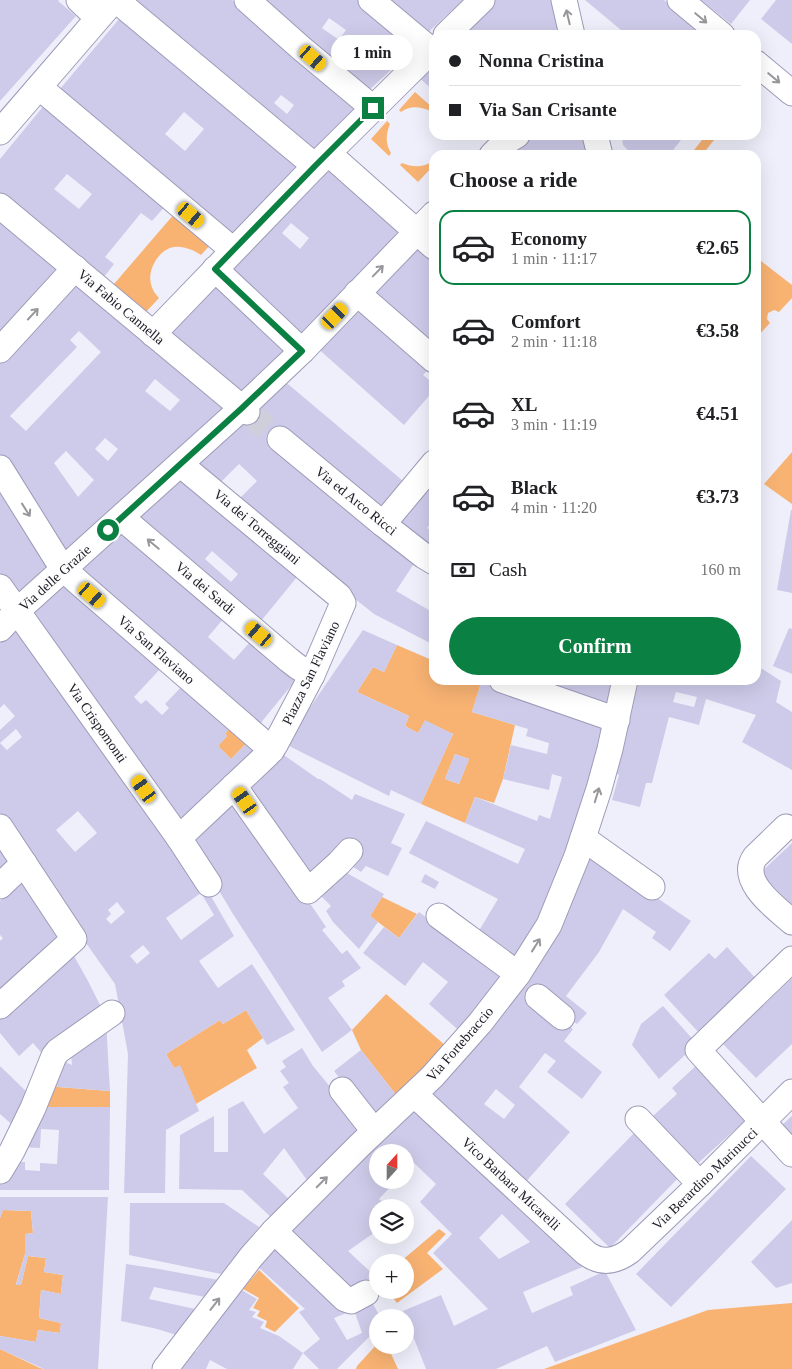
<!DOCTYPE html>
<html lang="en">
<head>
<meta charset="utf-8">
<style>
  :root { --surface:#fff; --page:#f2f2f2; --text:#202124; --muted:#757577; --line:#e0e0e0; --accent:#0b8043 }
  body { margin:0; font-family:"Times New Roman",serif; background:var(--page); color:var(--text); height:100vh; display:flex; flex-direction:column; font-size:19px; white-space:nowrap }
  * { box-sizing:border-box; margin:0 }
  p { font-size:16px; color:var(--muted) }
  .icon { flex:none; width:28px; height:28px; fill:none; stroke:currentColor; stroke-width:2; stroke-linecap:round; stroke-linejoin:round }
  .map { position:relative; flex:1; overflow:hidden }
  .details { position:absolute; left:429px; top:150px; width:332px; height:535px; display:flex; flex-direction:column; background:var(--surface); border-radius:15px; box-shadow:0 5px 20px #0002 }
  .details>* { flex:none }
  .guide { position:absolute; left:429px; top:30px; width:332px; height:110px; border-radius:15px; box-shadow:0 5px 20px #0002; display:grid; align-content:center; height:110px; padding:0 20px; background:var(--surface) }
  .needle { width:32px; rotate:21deg }
  .fabs { position:absolute; left:369px; top:1144px; display:grid; gap:10px }
  .fabs a { display:grid; place-items:center; width:45px; height:45px; border-radius:50%; background:var(--surface); box-shadow:0 5px 20px #0002; font-size:25px }
  .end { position:absolute; width:22px; height:22px; margin:-11px; border:6px solid #0b8043; background:#fff; box-shadow:0 0 0 2px #fff }
  .from { border-radius:50% }
  .bubble { position:absolute; height:35px; border-radius:18px; background:var(--surface); box-shadow:0 5px 20px #0002; font-size:16px; font-weight:600; line-height:35px; text-align:center }
  .car { position:absolute; width:15px; height:30px; margin:-15px -8px; border-radius:6px; box-shadow:0 0 4px 1px #0007; background:linear-gradient(#f5c518 24%,#345 0 40%,#f5c518 0 76%,#345 0 86%,#f5c518 0) }
  .guide b { display:flex; align-items:center; gap:18px; height:48px; font-size:19px }
  .guide b+b { border-top:1px solid var(--line) }
  .guide i { width:12px; height:12px; background:var(--text) }
  ul { padding:0; list-style:none }
  li { display:flex; align-items:center; gap:15px; height:75px; margin:0 10px 8px; padding:0 10px; border:2px solid transparent; border-radius:15px }
  li div { flex:1 }
  li b { display:block; font-size:19px }
  li em { font-style:normal; font-weight:600 }
  li.current { border-color:var(--accent) }
  li>.icon { width:45px; height:45px; stroke-width:1.5 }
  h2 { padding:0 20px; font-size:22px; line-height:60px }
  .pay { display:flex; align-items:center; gap:12px; height:55px; padding:0 20px; font-size:19px }
  .pay p { margin-inline-start:auto }
  .button { display:flex; gap:10px; margin-top:auto; padding:10px 20px }
  .button a { flex:1; height:58px; border-radius:30px; background:var(--accent); color:#fff; font-size:20px; font-weight:600; line-height:58px; text-align:center }
  .map>svg:first-child { display:block }
  .green { fill:#f8b373; fill-rule:evenodd }
  .building { fill:#cdcbe9; fill-rule:evenodd }
  .lines { fill:none; stroke-linecap:round; stroke-linejoin:round }
  .minor-tunnel { stroke:#cfcfdb; stroke-width:25; stroke-dasharray:25 12; stroke-linecap:butt }
  .minor-casing { stroke:#9d9bb8; stroke-width:27 }
  .minor { stroke:#fff; stroke-width:25 }
  .oneway { stroke:#98989c }
  .route { stroke:#0b8043; stroke-width:6 }
  .labels { text-anchor:middle; dominant-baseline:central; stroke-width:4.5; stroke-linejoin:round; paint-order:stroke }
  .street-label { font-size:14px; fill:#1b1a24; stroke:#fdfdfd }
</style>
</head>
<body>
<div class="map">
<svg width="792" height="1369" viewBox="0 0 792 1369">
  <rect width="100%" height="100%" fill="#efeffb"/>
  <g class="green">
    <path d="M415,92L433,108L431,111C420,107 411,105 401,112L399,110Z"/>
    <path d="M387,121L390,124C386,134 385,143 391,153L389,156L371,139Z"/>
    <path d="M706,135H718L702,155H690Z"/>
    <path d="M431,162L434,165L418,182L400,165L402,163C412,167 422,168 431,162Z"/>
    <path d="M175,213L211,244L201,255C193,250 184,246 174,247C159,249 147,270 151,284C152,289 155,294 159,298L146,312L114,284Z"/>
    <path d="M756,257L792,285V298L779,312L774,310L768,313L767,319L770,323L756,338Z"/>
    <path d="M792,452V504L764,484Z"/>
    <path d="M397,645L434,661V680H482L472,712L515,725L503,779L494,803L475,797L465,823L421,804L453,734L425,721L418,733L405,726L409,716L357,692L373,667L384,672ZM455,754L469,759L459,784L445,779Z"/>
    <path d="M230,728L247,743L231,759L218,746L227,736L225,734Z"/>
    <path d="M382,897L417,914L399,938L370,916Z"/>
    <path d="M386,994L445,1045L417,1080L397,1096L361,1050L352,1030Z"/>
    <path d="M246,1010L263,1038L247,1050L257,1068L196,1104L180,1066L174,1068L166,1054L220,1020L223,1024Z"/>
    <path d="M45,1086L110,1091V1107H38Z"/>
    <path d="M3,1210L31,1211L33,1233L25,1234V1254L16,1284L21,1285L28,1256L46,1258L44,1272L63,1275L61,1294L41,1290L39,1318L61,1323L60,1333L38,1330L36,1342L0,1336V1218Z"/>
    <path d="M439,1229L446,1234L427,1253L443,1269L397,1303L387,1290H405V1262H400Z"/>
    <path d="M259,1270L299,1308L275,1332L265,1327L267,1321L257,1316L260,1311L253,1308L259,1298L243,1289Z"/>
    <path d="M792,1303V1369H544L708,1310Z"/>
    <path d="M377,1344L387,1345L398,1369H356L357,1366Z"/>
    <path d="M0,1349L40,1368L44,1369H0Z"/>
  </g>
  <g class="building">
    <path d="M0,0H59L58,1L76,16L0,101Z"/>
    <path d="M136,0H232L360,110L317,154L131,6ZM281,95L294,105L287,114L274,103Z"/>
    <path d="M260,0H361L418,45L368,91ZM329,18L346,30L339,40L322,28Z"/>
    <path d="M383,0H463L425,35Z"/>
    <path d="M491,0H553L562,35H459Z"/>
    <path d="M585,0H664L707,35H627Z"/>
    <path d="M701,0H750L731,24Z"/>
    <path d="M776,0H792V44L761,19Z"/>
    <path d="M125,12L305,165L228,240L54,96ZM184,112L204,129L185,151L165,134Z"/>
    <path d="M434,57V91L416,75Z"/>
    <path d="M46,103L168,203L152,221L141,213L105,257L114,264L100,282L0,200V159ZM67,174L92,194L79,209L54,189Z"/>
    <path d="M538,135H585L590,155H501L509,146Z"/>
    <path d="M622,135H685L669,155H632L623,145Z"/>
    <path d="M326,163L407,235L302,342L224,268ZM291,223L309,238L300,249L282,233Z"/>
    <path d="M0,213L65,268L0,340Z"/>
    <path d="M413,239L434,259V351L365,291Z"/>
    <path d="M76,276L236,408L67,555L0,457V358ZM79,331L101,352L26,431L10,416L77,347L70,340ZM155,379L180,400L170,411L145,391ZM105,438L118,449L108,461L95,449ZM66,451L94,480L78,497L54,463Z"/>
    <path d="M215,277L294,350L242,402L164,332Z"/>
    <path d="M356,300L431,367L423,375L434,384V390L404,425L315,346Z"/>
    <path d="M282,379L409,486L386,513L417,559L396,591L434,613V645L374,614L235,503L257,481L239,464L217,486L191,463Z"/>
    <path d="M434,470V520L427,528L434,533V556L390,523Z"/>
    <path d="M182,471L301,572L257,626L133,517ZM212,551L238,574L231,582L205,559Z"/>
    <path d="M0,480L55,569L17,604L0,580Z"/>
    <path d="M791,510H792V593L777,590Z"/>
    <path d="M117,529L299,676L255,730L81,577V565ZM224,618L250,642L234,660L208,637Z"/>
    <path d="M62,578L163,666L134,697L141,704L146,700L162,715L169,708L165,704L184,684L230,728L225,734L227,736L218,746L231,759L250,740L263,751L178,829L24,612Z"/>
    <path d="M17,620L205,886L234,936L199,961L218,988L252,964L295,1030L267,1045L246,1010L223,1024L220,1020L166,1054L174,1068L180,1065L199,1111L166,1130L165,1193H124L128,1054L115,984L74,926L0,813V730L15,716L4,704L0,708V638ZM16,729L22,737L7,750L0,743ZM78,811L97,833L75,852L56,830ZM201,893L214,915L181,940L166,918ZM117,902L125,912L111,924L106,919L111,914L108,910ZM143,945L150,953L137,964L130,956Z"/>
    <path d="M789,628L792,629V674L773,666Z"/>
    <path d="M363,630L397,645L384,672L373,667L357,692L409,716L405,726L418,733L425,720L453,734L421,804L391,790L389,796L285,744Z"/>
    <path d="M756,665L781,681L776,702L792,712V770L742,742L756,715L706,699L699,725L669,717L652,783H646L640,807L612,800L619,775L613,771L636,680H756ZM676,692L697,697L694,707L673,702Z"/>
    <path d="M482,680H486L609,723L572,857L518,965L477,934L498,899L409,853L426,821L518,864L525,849L465,823L475,797L537,821L539,815L550,819L562,777L552,774L549,790L503,779L511,745L547,754L549,743L526,736L528,729L472,712Z"/>
    <path d="M525,680H614L606,710Z"/>
    <path d="M281,753L318,779H320L352,800L355,794L405,814L391,843L402,848L388,876L366,866L361,872L344,861L311,885L244,790Z"/>
    <path d="M455,754L469,759L459,784L445,779Z"/>
    <path d="M236,798L295,881L326,927L322,930L342,954L347,950L361,968L342,981L345,986L328,998L352,1030L322,1052L233,914L188,839Z"/>
    <path d="M0,838L17,865L0,881Z"/>
    <path d="M792,843V904L791,905L760,873Z"/>
    <path d="M585,849L691,921L670,951L652,938L656,932L623,909L599,952L566,996L587,1013L577,1024L541,995L536,1000L573,1029L564,1041L602,1072L582,1099L547,1072L556,1061L545,1053L519,1087L570,1132L523,1185L422,1096ZM496,1089L515,1105L504,1119L484,1104Z"/>
    <path d="M338,868L384,894L370,916L378,922L359,949L333,922L326,911L331,906L315,890Z"/>
    <path d="M425,874L439,882L435,889L421,882Z"/>
    <path d="M24,879L65,939L0,998V941L3,938L0,935V901Z"/>
    <path d="M419,912L505,976L463,1034L429,1004L448,982L423,962L405,986L363,953L384,927L399,938Z"/>
    <path d="M727,947L758,981L701,1035L664,995L709,953L715,959Z"/>
    <path d="M70,949L88,981L104,1013L45,1057L33,1043L19,1056L0,1033V1014Z"/>
    <path d="M792,978V1044L756,1078L723,1044Z"/>
    <path d="M663,1006L697,1044L659,1079L632,1045L641,1024Z"/>
    <path d="M106,1021L110,1091L45,1086L56,1058L72,1065L70,1046Z"/>
    <path d="M302,1048L313,1066L364,1128L309,1183L284,1148L263,1174L292,1202L275,1221L242,1190L179,1189L180,1135L214,1116V1152H228V1109L243,1101L264,1134L298,1108L283,1087L289,1083L280,1071L286,1067L282,1061Z"/>
    <path d="M361,1050L400,1100L373,1121L334,1071Z"/>
    <path d="M699,1063L749,1117L697,1164L653,1116L677,1094L672,1088Z"/>
    <path d="M0,1066L32,1097L17,1129L0,1114Z"/>
    <path d="M415,1101L587,1265L523,1292L532,1313L573,1295L570,1287L605,1271L636,1330L555,1362L547,1346L496,1369H426L403,1311L441,1295L454,1326L488,1309L433,1253L452,1234L420,1202L436,1184L413,1162L405,1171V1152H378V1180H397L379,1199L389,1208H378V1230L348,1251L376,1277L349,1296L281,1234ZM502,1214L530,1242L499,1259L479,1238Z"/>
    <path d="M38,1107H110L109,1190H0V1181L12,1162H25V1170L40,1171V1163L57,1164L59,1130L41,1129L40,1148L18,1147Z"/>
    <path d="M792,1116V1137L781,1126Z"/>
    <path d="M637,1130L682,1174L610,1248L565,1204Z"/>
    <path d="M751,1156L786,1189L671,1307L636,1274Z"/>
    <path d="M0,1197H108L98,1369H44L0,1349V1336L36,1342L38,1330L60,1333L61,1323L39,1318L41,1290L61,1294L63,1275L44,1272L46,1258L28,1256L21,1285H16L25,1254V1234L33,1233L31,1211L3,1210L0,1218Z"/>
    <path d="M130,1203H224L259,1227L221,1274L129,1255Z"/>
    <path d="M792,1220V1283L776,1288L751,1262Z"/>
    <path d="M274,1241L370,1299L381,1318H378V1331L369,1337L337,1369H319L303,1353L293,1369H227L210,1360L206,1369H178L193,1350L196,1352L240,1289L257,1299L249,1310L256,1312L252,1317L264,1322L260,1328L279,1336L303,1353L320,1339L299,1312L305,1309L257,1266ZM354,1310L362,1333L347,1340L334,1318Z"/>
    <path d="M126,1264L159,1269L224,1281L210,1298L154,1287L149,1299L200,1310L180,1336L157,1329L121,1321Z"/>
  </g>
  <g class="lines">
    <path class="minor-tunnel" d="M247,412L280,439"/>
    <g class="minor-casing">
      <g id="minor">
        <path d="M79,0L98,18"/>
        <path d="M116,0L315,166"/>
        <path d="M247,0L301,48L373,108"/>
        <path d="M371,0L431,50"/>
        <path d="M564,0L572,35"/>
        <path d="M680,0L722,35"/>
        <path d="M446,35L482,0"/>
        <path d="M756,63L792,93"/>
        <path d="M39,87L233,250"/>
        <path d="M0,132L114,0"/>
        <path d="M595,135L600,155"/>
        <path d="M328,153L434,247"/>
        <path d="M492,155L504,143L517,135"/>
        <path d="M0,206L247,412"/>
        <path d="M215,269L302,351"/>
        <path d="M357,293L434,360"/>
        <path d="M153,334L315,166L434,48"/>
        <path d="M0,350L75,268"/>
        <path d="M280,439L383,524L424,556L434,562"/>
        <path d="M0,468L56,558L64,569L78,582L272,750"/>
        <path d="M122,518L289,660L298,667L312,675"/>
        <path d="M383,524L434,463"/>
        <path d="M0,587L179,838L209,884"/>
        <path d="M0,629L17,611L242,408L302,351L434,214"/>
        <path d="M502,680L617,720"/>
        <path d="M234,786L308,891L339,863L350,851"/>
        <path d="M0,827L74,939L0,1006"/>
        <path d="M786,827L755,857C738,881 776,908 792,922"/>
        <path d="M179,838L267,755L275,745L312,675L343,603L339,596L180,464"/>
        <path d="M583,838L652,887"/>
        <path d="M0,886L24,863"/>
        <path d="M439,916L518,974"/>
        <path d="M792,959L698,1050L792,1154"/>
        <path d="M538,997L562,1017"/>
        <path d="M342,1090L374,1131"/>
        <path d="M415,1095L586,1253C601,1264 615,1262 630,1251L700,1184L792,1092"/>
        <path d="M638,1119L700,1184"/>
        <path d="M0,1171L12,1151L33,1108L54,1056L58,1051L112,1013"/>
        <path d="M274,1231L345,1299L351,1301L366,1293"/>
        <path d="M165,1369L251,1257L274,1231L361,1144L432,1077L480,1023L518,974L549,925L577,856L599,789L610,749L625,680"/>
      </g>
    </g>
    <use href="#minor" class="minor"/>
  </g>
  <defs><path id="oneway-shaft" d="M-6 0H5M1.5-3L5.5 0L1.5 3" fill="none" stroke-width="1.6" stroke-linecap="round" stroke-linejoin="round" transform="scale(1.25)"/></defs>
  <g class="oneway">
    <use href="#oneway-shaft" transform="translate(568 17) rotate(-103)"/>
    <use href="#oneway-shaft" transform="translate(701 18) rotate(40)"/>
    <use href="#oneway-shaft" transform="translate(774 78) rotate(40)"/>
    <use href="#oneway-shaft" transform="translate(378 271) rotate(-46)"/>
    <use href="#oneway-shaft" transform="translate(33 314) rotate(-47)"/>
    <use href="#oneway-shaft" transform="translate(26 510) rotate(58)"/>
    <use href="#oneway-shaft" transform="translate(153 544) rotate(-140)"/>
    <use href="#oneway-shaft" transform="translate(597 795) rotate(-73)"/>
    <use href="#oneway-shaft" transform="translate(536 945) rotate(-58)"/>
    <use href="#oneway-shaft" transform="translate(322 1182) rotate(-45)"/>
    <use href="#oneway-shaft" transform="translate(215 1304) rotate(-52)"/>
  </g>
  <g class="lines">
    <path class="route" d="M108,530L242,408L302,351L215,269L315,166L373,108"/>
  </g>
  <g class="labels">
    <g class="street-label">
      <text transform="translate(121 307) rotate(40)">Via Fabio Cannella</text>
      <text transform="translate(356 501) rotate(39)">Via ed Arco Ricci</text>
      <text transform="translate(257 527) rotate(40)">Via dei Torreggiani</text>
      <text transform="translate(55 578) rotate(-42)">Via delle Grazie</text>
      <text transform="translate(205 588) rotate(40)">Via dei Sardi</text>
      <text transform="translate(156 650) rotate(41)">Via San Flaviano</text>
      <text transform="translate(311 673) rotate(-64)">Piazza San Flaviano</text>
      <text transform="translate(97 723) rotate(55)">Via Crispomonti</text>
      <text transform="translate(460 1044) rotate(-49)">Via Fortebraccio</text>
      <text transform="translate(705 1179) rotate(-44)">Via Berardino Marinucci</text>
      <text transform="translate(511 1184) rotate(43)">Vico Barbara Micarelli</text>
    </g>
  </g>
</svg>
<div class="fabs">
<a><svg class="needle" viewBox="-14 -14 28 28"><path d="M0-13l5 13h-10z" fill="#e53935"/><path d="M0 13l5-13h-10z" fill="#757577"/></svg></a>
<a><svg class="icon" aria-label="layers" viewBox="0 0 24 24"><path d="M12 4l9 5-9 5-9-5zM3 14l9 5 9-5"/></svg></a>
<a>+</a>
<a>−</a>
</div>
<i class="end from" style="left:108px;top:530px"></i>
<i class="end" style="left:373px;top:108px"></i>
<div class="bubble" style="left:331px;top:35px;width:82px">1 min</div>
<i class="car" style="left:313px;top:58px;rotate:131deg"></i>
<i class="car" style="left:191px;top:215px;rotate:130deg"></i>
<i class="car" style="left:335px;top:316px;rotate:44deg"></i>
<i class="car" style="left:92px;top:595px;rotate:131deg"></i>
<i class="car" style="left:259px;top:634px;rotate:310deg"></i>
<i class="car" style="left:144px;top:789px;rotate:324deg"></i>
<i class="car" style="left:245px;top:801px;rotate:325deg"></i>
<div class="guide">
<b><i class="from"></i>Nonna Cristina</b>
<b><i></i>Via San Crisante</b>
</div>
<section class="details">
<h2>Choose a ride</h2>
<ul>
<li class="current"><svg class="icon" aria-label="car" viewBox="0 0 24 24"><path d="M5 17H2v-5l4-1 3-4h7l3 4 3 1v5h-3M9 17h6M6 11h13"/><circle cx="7" cy="17" r="2"/><circle cx="17" cy="17" r="2"/></svg><div><b>Economy</b><p>1 min · 11:17</p></div><em>€2.65</em></li>
<li><svg class="icon" aria-label="car" viewBox="0 0 24 24"><path d="M5 17H2v-5l4-1 3-4h7l3 4 3 1v5h-3M9 17h6M6 11h13"/><circle cx="7" cy="17" r="2"/><circle cx="17" cy="17" r="2"/></svg><div><b>Comfort</b><p>2 min · 11:18</p></div><em>€3.58</em></li>
<li><svg class="icon" aria-label="car" viewBox="0 0 24 24"><path d="M5 17H2v-5l4-1 3-4h7l3 4 3 1v5h-3M9 17h6M6 11h13"/><circle cx="7" cy="17" r="2"/><circle cx="17" cy="17" r="2"/></svg><div><b>XL</b><p>3 min · 11:19</p></div><em>€4.51</em></li>
<li><svg class="icon" aria-label="car" viewBox="0 0 24 24"><path d="M5 17H2v-5l4-1 3-4h7l3 4 3 1v5h-3M9 17h6M6 11h13"/><circle cx="7" cy="17" r="2"/><circle cx="17" cy="17" r="2"/></svg><div><b>Black</b><p>4 min · 11:20</p></div><em>€3.73</em></li>
</ul>
<div class="pay"><svg class="icon" aria-label="cash" viewBox="0 0 24 24"><path d="M3 7h18v10H3z"/><circle cx="12" cy="12" r="2"/></svg>Cash<p>160 m</p></div>
<div class="button"><a>Confirm</a></div>
</section>
</div>
</body>
</html>
